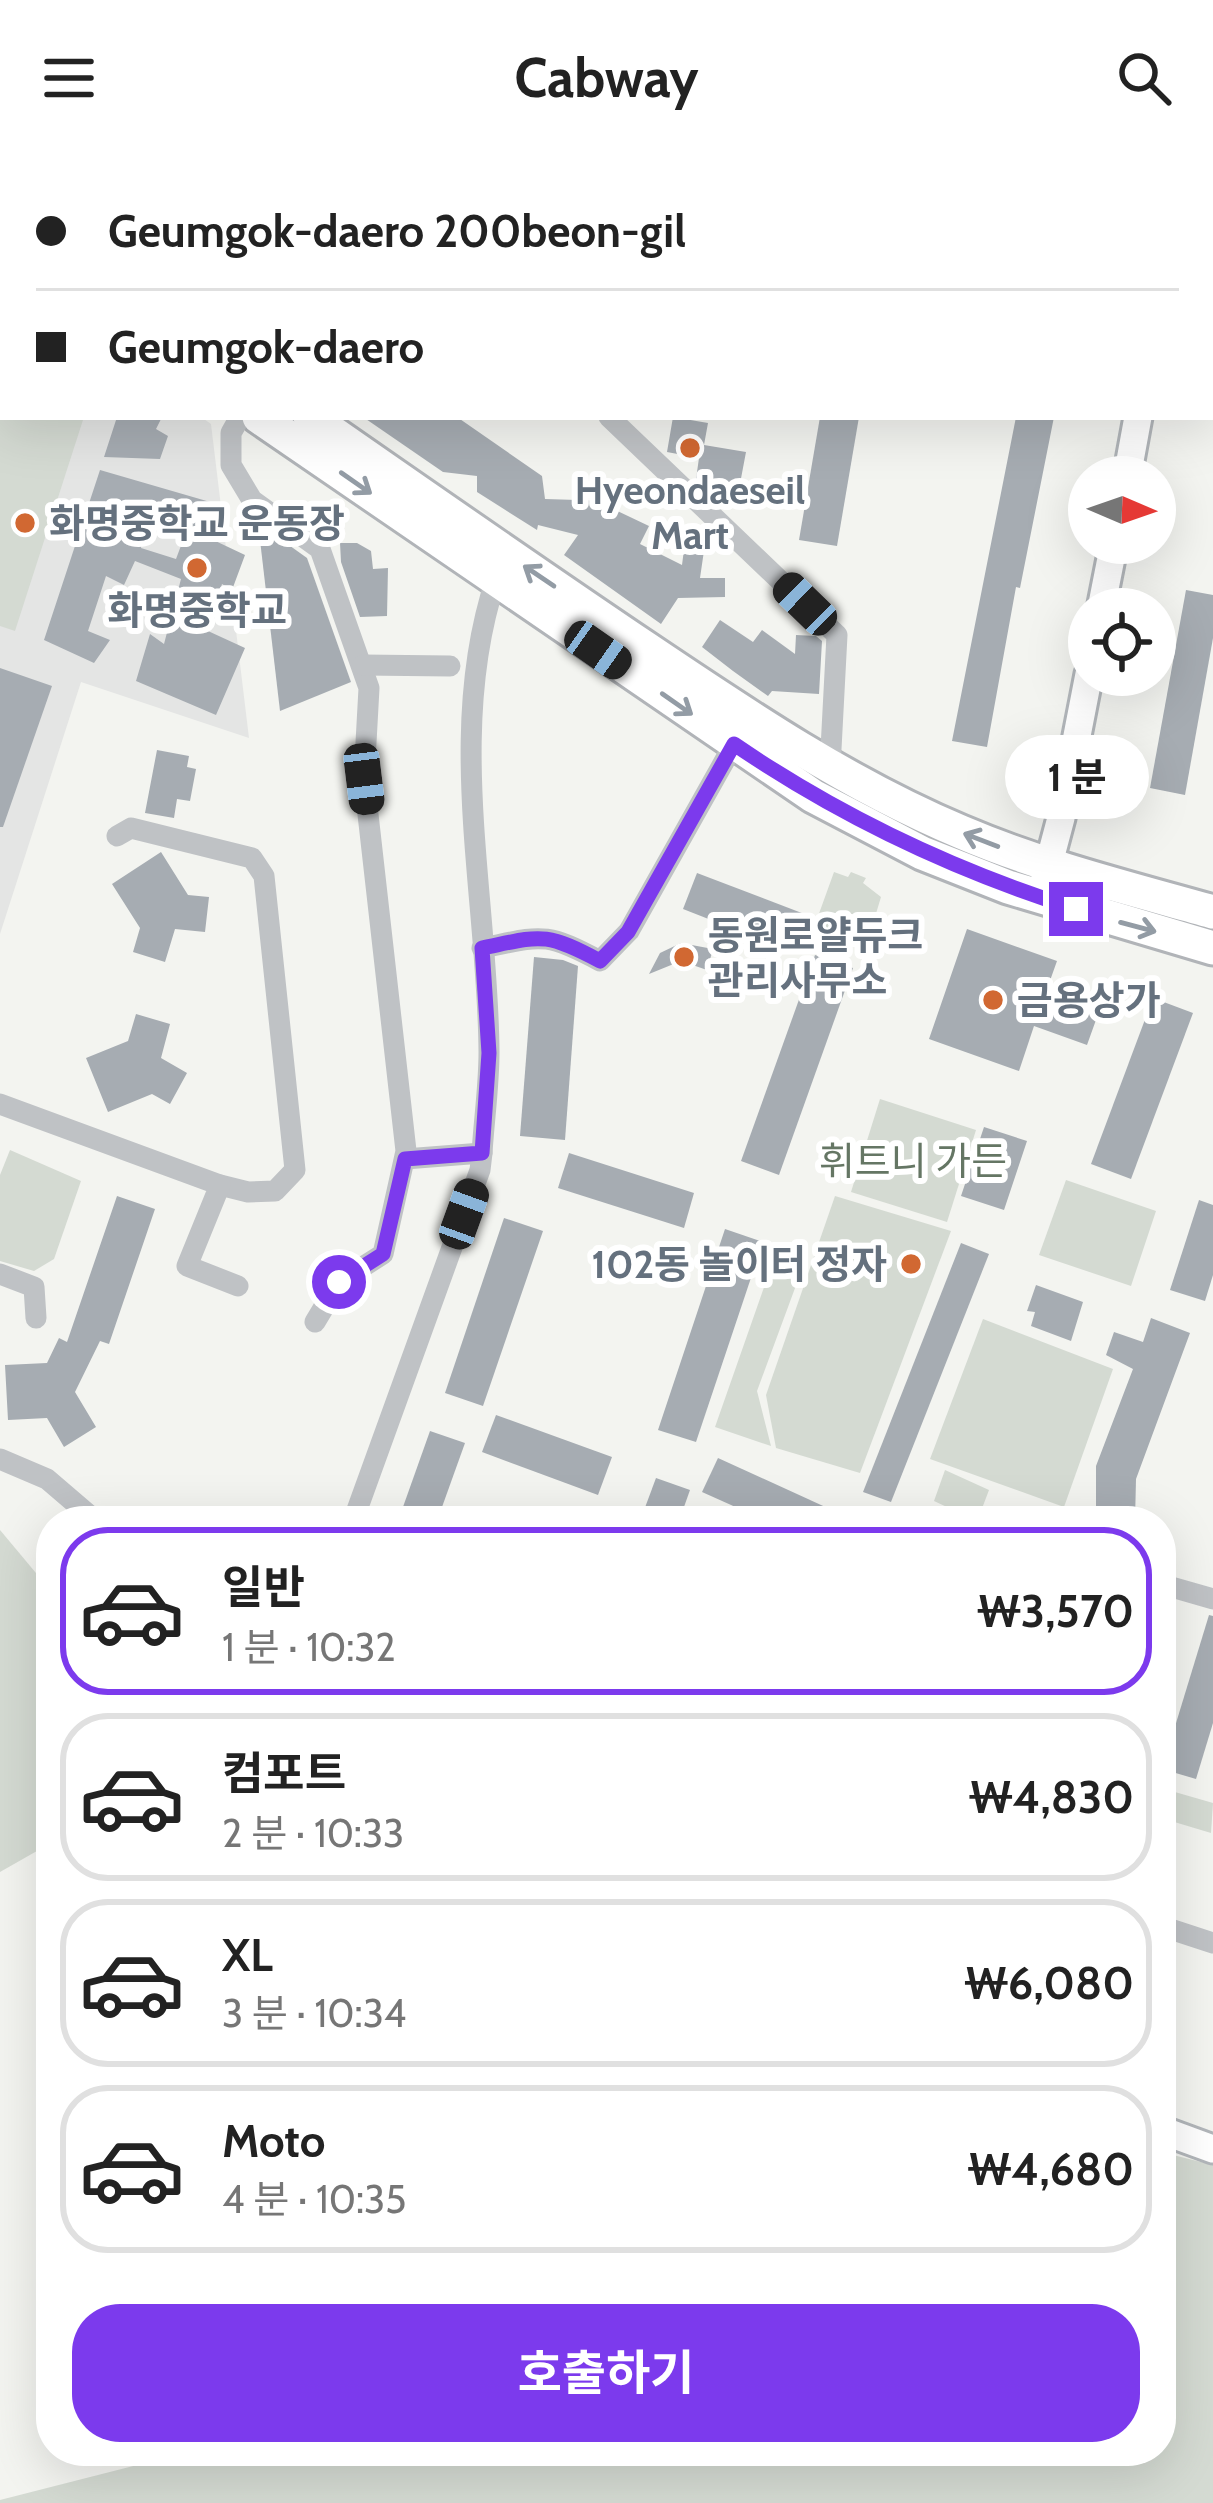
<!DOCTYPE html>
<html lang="ko">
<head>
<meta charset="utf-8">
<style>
  :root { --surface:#fff; --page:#f2f2f2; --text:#222; --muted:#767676; --line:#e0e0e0; --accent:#7c3aed }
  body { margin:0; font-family:Cabin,"Noto Sans KR",sans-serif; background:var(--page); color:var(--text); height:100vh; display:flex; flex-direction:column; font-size:45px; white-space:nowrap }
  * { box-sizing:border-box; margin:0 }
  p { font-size:39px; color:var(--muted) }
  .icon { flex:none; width:66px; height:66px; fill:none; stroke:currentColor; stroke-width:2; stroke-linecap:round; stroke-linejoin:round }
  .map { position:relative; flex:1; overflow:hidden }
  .details { position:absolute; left:36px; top:1350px; width:1140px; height:960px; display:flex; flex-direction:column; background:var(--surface); border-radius:48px; box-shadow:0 12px 48px #0002 }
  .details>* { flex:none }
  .guide { position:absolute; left:0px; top:0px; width:1215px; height:264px; box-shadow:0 12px 48px #0002; display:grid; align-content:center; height:264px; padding:0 36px; background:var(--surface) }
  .needle { width:78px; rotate:92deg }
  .buttons { position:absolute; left:1068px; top:300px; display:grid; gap:24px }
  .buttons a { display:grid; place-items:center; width:108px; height:108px; border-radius:50%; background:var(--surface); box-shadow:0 12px 48px #0002; font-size:60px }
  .end { position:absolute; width:54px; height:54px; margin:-27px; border:15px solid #7c3aed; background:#fff; box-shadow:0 0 0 6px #fff }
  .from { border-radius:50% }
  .bubble { position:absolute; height:84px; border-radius:42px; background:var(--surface); box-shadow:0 12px 48px #0002; font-size:39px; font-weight:700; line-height:84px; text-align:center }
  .car { position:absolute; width:36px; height:72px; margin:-36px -18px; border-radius:15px; box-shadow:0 0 9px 3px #0007; background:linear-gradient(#222 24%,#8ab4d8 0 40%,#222 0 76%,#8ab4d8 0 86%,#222 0) }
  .guide b { display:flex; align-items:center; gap:42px; height:114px; font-size:45px }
  .guide b+b { border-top:3px solid var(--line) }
  .guide i { width:30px; height:30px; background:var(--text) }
  ul { padding:21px 0 0; list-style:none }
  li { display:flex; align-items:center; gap:36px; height:168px; margin:0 24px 18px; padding:0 12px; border:6px solid var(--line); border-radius:48px }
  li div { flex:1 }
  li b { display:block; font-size:45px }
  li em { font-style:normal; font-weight:700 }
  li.current { border-color:var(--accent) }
  li>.icon { width:108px; height:108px; stroke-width:1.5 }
  .button { display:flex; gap:24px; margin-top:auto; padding:24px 36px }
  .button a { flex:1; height:138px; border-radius:48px; background:var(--accent); color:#fff; font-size:48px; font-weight:700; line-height:138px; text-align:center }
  header { display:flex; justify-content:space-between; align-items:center; height:156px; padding:0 36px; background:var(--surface); font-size:54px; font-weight:700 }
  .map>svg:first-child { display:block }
  .built { fill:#e4e5e4 }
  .green { fill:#d4dad2 }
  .building { fill:#a6acb2; fill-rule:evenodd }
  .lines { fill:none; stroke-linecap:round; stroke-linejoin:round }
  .secondary-casing { stroke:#b2b6ba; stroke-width:33 }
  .primary-casing { stroke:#b1b4b8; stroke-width:39 }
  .street { stroke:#bfc2c5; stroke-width:21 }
  .secondary { stroke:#fff; stroke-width:27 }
  .primary { stroke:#fff; stroke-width:33 }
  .oneway { stroke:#939ca5 }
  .route { stroke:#7c3aed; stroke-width:15 }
  .poi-dot { fill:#d16832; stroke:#fff; stroke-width:4.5 }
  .labels { text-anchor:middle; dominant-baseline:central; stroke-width:12; stroke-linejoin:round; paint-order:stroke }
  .poi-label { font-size:39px; font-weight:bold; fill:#65717e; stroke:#fff; text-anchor:start }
  .park-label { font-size:39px; fill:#657664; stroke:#fff }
</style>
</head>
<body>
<header><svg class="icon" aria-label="menu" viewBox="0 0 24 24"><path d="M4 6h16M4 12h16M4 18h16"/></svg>Cabway<svg class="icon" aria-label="search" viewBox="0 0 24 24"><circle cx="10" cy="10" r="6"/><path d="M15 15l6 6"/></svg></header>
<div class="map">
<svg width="1213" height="2347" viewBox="0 0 1213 2347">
  <rect width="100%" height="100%" fill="#f3f4f0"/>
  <path class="built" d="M0,117L3,261H201L211,268L249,582L81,526L0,778Z"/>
  <g class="green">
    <path d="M0,236L3,261L83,264L15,475L0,470Z"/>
    <path d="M834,716L848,721L851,716L866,722L863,727L881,741L865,794L812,777Z"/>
    <path d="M880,943L976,974L947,1066L851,1036Z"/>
    <path d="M10,994L81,1025L54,1103L34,1115L0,1105V1019Z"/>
    <path d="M1066,1024L1156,1055L1131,1130L1039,1099Z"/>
    <path d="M835,1040L951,1075L860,1317L776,1292L766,1239Z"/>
    <path d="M769,1117L798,1124L757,1235L771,1290L715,1271Z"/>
    <path d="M983,1163L1113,1213L1064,1351L930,1303Z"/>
    <path d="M945,1314L989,1334L978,1363L982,1365H944L949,1352L934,1345Z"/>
    <path d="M0,1374L51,1435V1687L0,1716Z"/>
    <path d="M1161,1632L1213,1647L1211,1677L1161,1662Z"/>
    <path d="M1161,1996L1213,2009V2347H0V2344L192,2295H601L604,2301L608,2295H1161Z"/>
  </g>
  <g class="building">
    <path d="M117,261H162L156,273L168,280L160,303L104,301Z"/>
    <path d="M363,261H457L542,320L545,343L610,345L609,351L649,370L640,388L682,409L686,378L706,381L700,422H725V441L678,442L661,468L564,399L578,379L538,369L537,374L477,336V320L443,316Z"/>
    <path d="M673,261L708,267L704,289L746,296L739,333L698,326L696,323L699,302L667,296Z"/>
    <path d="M820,261H859L837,390L799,384Z"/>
    <path d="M1016,261H1054L1020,432L1016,431L987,591L952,585Z"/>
    <path d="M100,314L217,348L207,381L245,399L232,434L222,428L208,475L245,492L216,559L136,525L150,478L164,488L181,423L135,405L124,429L106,420L88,475L110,484L94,507L44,484ZM148,351L188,371L176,403L141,392Z"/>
    <path d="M258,367L307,402L351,526L280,555Z"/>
    <path d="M340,387H357L371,395L373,413L388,412L387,460L360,461L341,406Z"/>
    <path d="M1186,434L1213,439V482L1185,639L1150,632Z"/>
    <path d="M720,464L753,486L762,474L795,498L796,479L816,480L822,485L819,538L772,535L768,540L733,515L702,491Z"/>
    <path d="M0,512L52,530L3,671H0Z"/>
    <path d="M157,594L189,600L187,611L196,613L190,645L177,643L174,662L145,657Z"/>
    <path d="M161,696L188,739L209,741L205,776L175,773L165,806L133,796L140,772L112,728Z"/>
    <path d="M697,717L807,759L793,796L683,753Z"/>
    <path d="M967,773L1057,805L1047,833L1101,850L1087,889L1034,870L1019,915L929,883Z"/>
    <path d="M681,787L713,793L707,814L681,805L649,818L660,797Z"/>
    <path d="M815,799L853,812L779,1019L741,1005Z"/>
    <path d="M534,801L563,804L578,810L565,984L520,980Z"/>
    <path d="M1153,842L1193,857L1131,1023L1091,1008Z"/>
    <path d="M136,858L170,868L161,902L187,917L170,948L152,938L108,956L86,902L128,885Z"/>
    <path d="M984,971L1027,985L1004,1054L961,1040Z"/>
    <path d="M569,997L694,1037L684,1072L558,1032Z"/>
    <path d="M117,1040L155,1053L109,1188L100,1185L75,1236L96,1271L64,1291L47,1262L8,1264L5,1209L47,1207L59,1182L67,1186Z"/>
    <path d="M1199,1044L1213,1049V1119L1205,1145L1170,1134Z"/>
    <path d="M504,1062L543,1075L483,1250L445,1237Z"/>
    <path d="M725,1073L763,1086L696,1286L658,1274Z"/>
    <path d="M961,1087L989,1098L891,1346L863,1336Z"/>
    <path d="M1036,1129L1083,1146L1071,1185L1031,1170L1035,1156L1027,1155Z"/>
    <path d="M1151,1162L1190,1177L1136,1323L1135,1365H1096V1310L1133,1213L1106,1199L1114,1176L1143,1186Z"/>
    <path d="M496,1259L612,1301L598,1339L482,1296Z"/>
    <path d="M430,1275L465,1287L437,1365H398Z"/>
    <path d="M718,1302L856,1365H767L702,1336Z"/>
    <path d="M656,1322L690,1334L679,1365H640Z"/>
    <path d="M1209,1459L1213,1460V1567L1196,1623L1162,1613Z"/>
  </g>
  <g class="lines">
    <g class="secondary-casing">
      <g id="secondary">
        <path d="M1188,3V0"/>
        <path d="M1127,321L1138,261"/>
        <path d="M1101,453L1114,387"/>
        <path d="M1044,726L1061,662L1089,518"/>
        <path d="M1161,1974L1213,1993"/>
      </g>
    </g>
    <g class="primary-casing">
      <g id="primary">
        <path d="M0,51L3,53"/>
        <path d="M0,83L3,85"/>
        <path d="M259,261L813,640L922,697L1008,731L1213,792"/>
        <path d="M310,261C422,339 534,417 647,493C748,561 849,629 961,676C1043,711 1128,732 1213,756"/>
      </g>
    </g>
    <g class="street">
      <path d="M142,0L144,3"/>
      <path d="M419,3V0"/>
      <path d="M240,261L231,277V309L252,344L320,393L369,532L364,623L406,995L383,1098L339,1126L315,1166"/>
      <path d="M609,261L837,479L830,612"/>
      <path d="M363,509L450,510"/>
      <path d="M117,680L131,672L252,702L264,720L295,1014L275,1035L248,1036L220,1029"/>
      <path d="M482,792C542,780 544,775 600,805L629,775L734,588"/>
      <path d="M0,948L220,1029L187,1110L238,1130"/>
      <path d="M405,1003L482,997C484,964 489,930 489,896C488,740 445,576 496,423"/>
      <path d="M0,1118L34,1131L36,1162"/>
      <path d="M0,1303L47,1323L96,1365"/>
      <path d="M353,1365L480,1014L482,997"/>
      <path d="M1161,1428L1213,1443"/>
      <path d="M1161,1770L1213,1787"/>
    </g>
    <use href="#secondary" class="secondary"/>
    <use href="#primary" class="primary"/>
  </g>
  <defs><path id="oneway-shaft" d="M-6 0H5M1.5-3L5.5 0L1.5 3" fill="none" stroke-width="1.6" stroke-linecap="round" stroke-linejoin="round" transform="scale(3)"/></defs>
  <g class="oneway">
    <use href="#oneway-shaft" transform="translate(356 327) rotate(35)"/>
    <use href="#oneway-shaft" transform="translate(539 420) rotate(-146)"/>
    <use href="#oneway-shaft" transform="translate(677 548) rotate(35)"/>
    <use href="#oneway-shaft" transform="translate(981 684) rotate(-159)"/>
    <use href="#oneway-shaft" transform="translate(1138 771) rotate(15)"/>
  </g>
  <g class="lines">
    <path class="route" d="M339,1126L383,1098L405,1003L482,997L489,897L482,792C541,780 544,775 600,805L628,776L734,588C841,661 953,714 1076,753"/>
  </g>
  <g class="poi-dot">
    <circle cx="690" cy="292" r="12"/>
    <circle cx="25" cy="367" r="12"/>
    <circle cx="197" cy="412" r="12"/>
    <circle cx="684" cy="801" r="12"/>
    <circle cx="993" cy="844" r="12"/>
    <circle cx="911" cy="1108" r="12"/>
  </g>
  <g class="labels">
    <g class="poi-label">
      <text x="690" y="334" text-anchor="middle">Hyeondaeseil<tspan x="690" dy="45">Mart</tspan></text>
      <text x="49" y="367">화명중학교 운동장</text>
      <text x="197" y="454" text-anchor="middle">화명중학교</text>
      <text x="708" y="779">동원로얄듀크<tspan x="708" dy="45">관리사무소</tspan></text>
      <text x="1017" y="844">금용상가</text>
      <text x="887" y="1108" text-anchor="end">102동 놀이터 정자</text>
    </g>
    <g class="park-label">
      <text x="913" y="1005">휘트니 가든</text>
    </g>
  </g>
</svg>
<div class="buttons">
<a><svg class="needle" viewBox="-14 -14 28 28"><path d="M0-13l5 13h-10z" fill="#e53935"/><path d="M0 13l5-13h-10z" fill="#767676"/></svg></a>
<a><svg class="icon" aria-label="locate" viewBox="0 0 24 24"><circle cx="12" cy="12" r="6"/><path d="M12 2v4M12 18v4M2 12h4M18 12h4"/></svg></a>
</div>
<i class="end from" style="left:339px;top:1126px"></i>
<i class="end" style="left:1076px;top:753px"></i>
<div class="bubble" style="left:1005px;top:579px;width:144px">1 분</div>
<i class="car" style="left:805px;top:448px;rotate:314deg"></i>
<i class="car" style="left:598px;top:494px;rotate:125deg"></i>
<i class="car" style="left:364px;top:623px;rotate:173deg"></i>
<i class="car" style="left:464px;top:1058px;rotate:20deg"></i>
<div class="guide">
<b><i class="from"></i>Geumgok-daero 200beon-gil</b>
<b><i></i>Geumgok-daero</b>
</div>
<section class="details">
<ul>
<li class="current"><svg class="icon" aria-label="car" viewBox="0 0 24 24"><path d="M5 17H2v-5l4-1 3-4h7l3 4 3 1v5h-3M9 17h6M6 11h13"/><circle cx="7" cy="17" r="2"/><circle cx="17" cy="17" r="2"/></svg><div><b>일반</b><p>1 분 · 10:32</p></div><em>₩3,570</em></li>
<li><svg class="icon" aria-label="car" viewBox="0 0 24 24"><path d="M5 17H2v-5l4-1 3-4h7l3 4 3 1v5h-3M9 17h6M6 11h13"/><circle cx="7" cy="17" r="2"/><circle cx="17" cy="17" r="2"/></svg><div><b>컴포트</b><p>2 분 · 10:33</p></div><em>₩4,830</em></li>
<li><svg class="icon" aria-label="car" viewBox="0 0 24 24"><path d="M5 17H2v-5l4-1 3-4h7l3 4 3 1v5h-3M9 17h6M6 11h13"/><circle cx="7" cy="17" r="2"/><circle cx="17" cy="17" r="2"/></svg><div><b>XL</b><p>3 분 · 10:34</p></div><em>₩6,080</em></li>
<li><svg class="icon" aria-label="car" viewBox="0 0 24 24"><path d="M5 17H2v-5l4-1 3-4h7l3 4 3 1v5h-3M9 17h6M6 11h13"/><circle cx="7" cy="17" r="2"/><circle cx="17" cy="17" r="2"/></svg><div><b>Moto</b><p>4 분 · 10:35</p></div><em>₩4,680</em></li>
</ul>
<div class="button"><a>호출하기</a></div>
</section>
</div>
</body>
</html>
